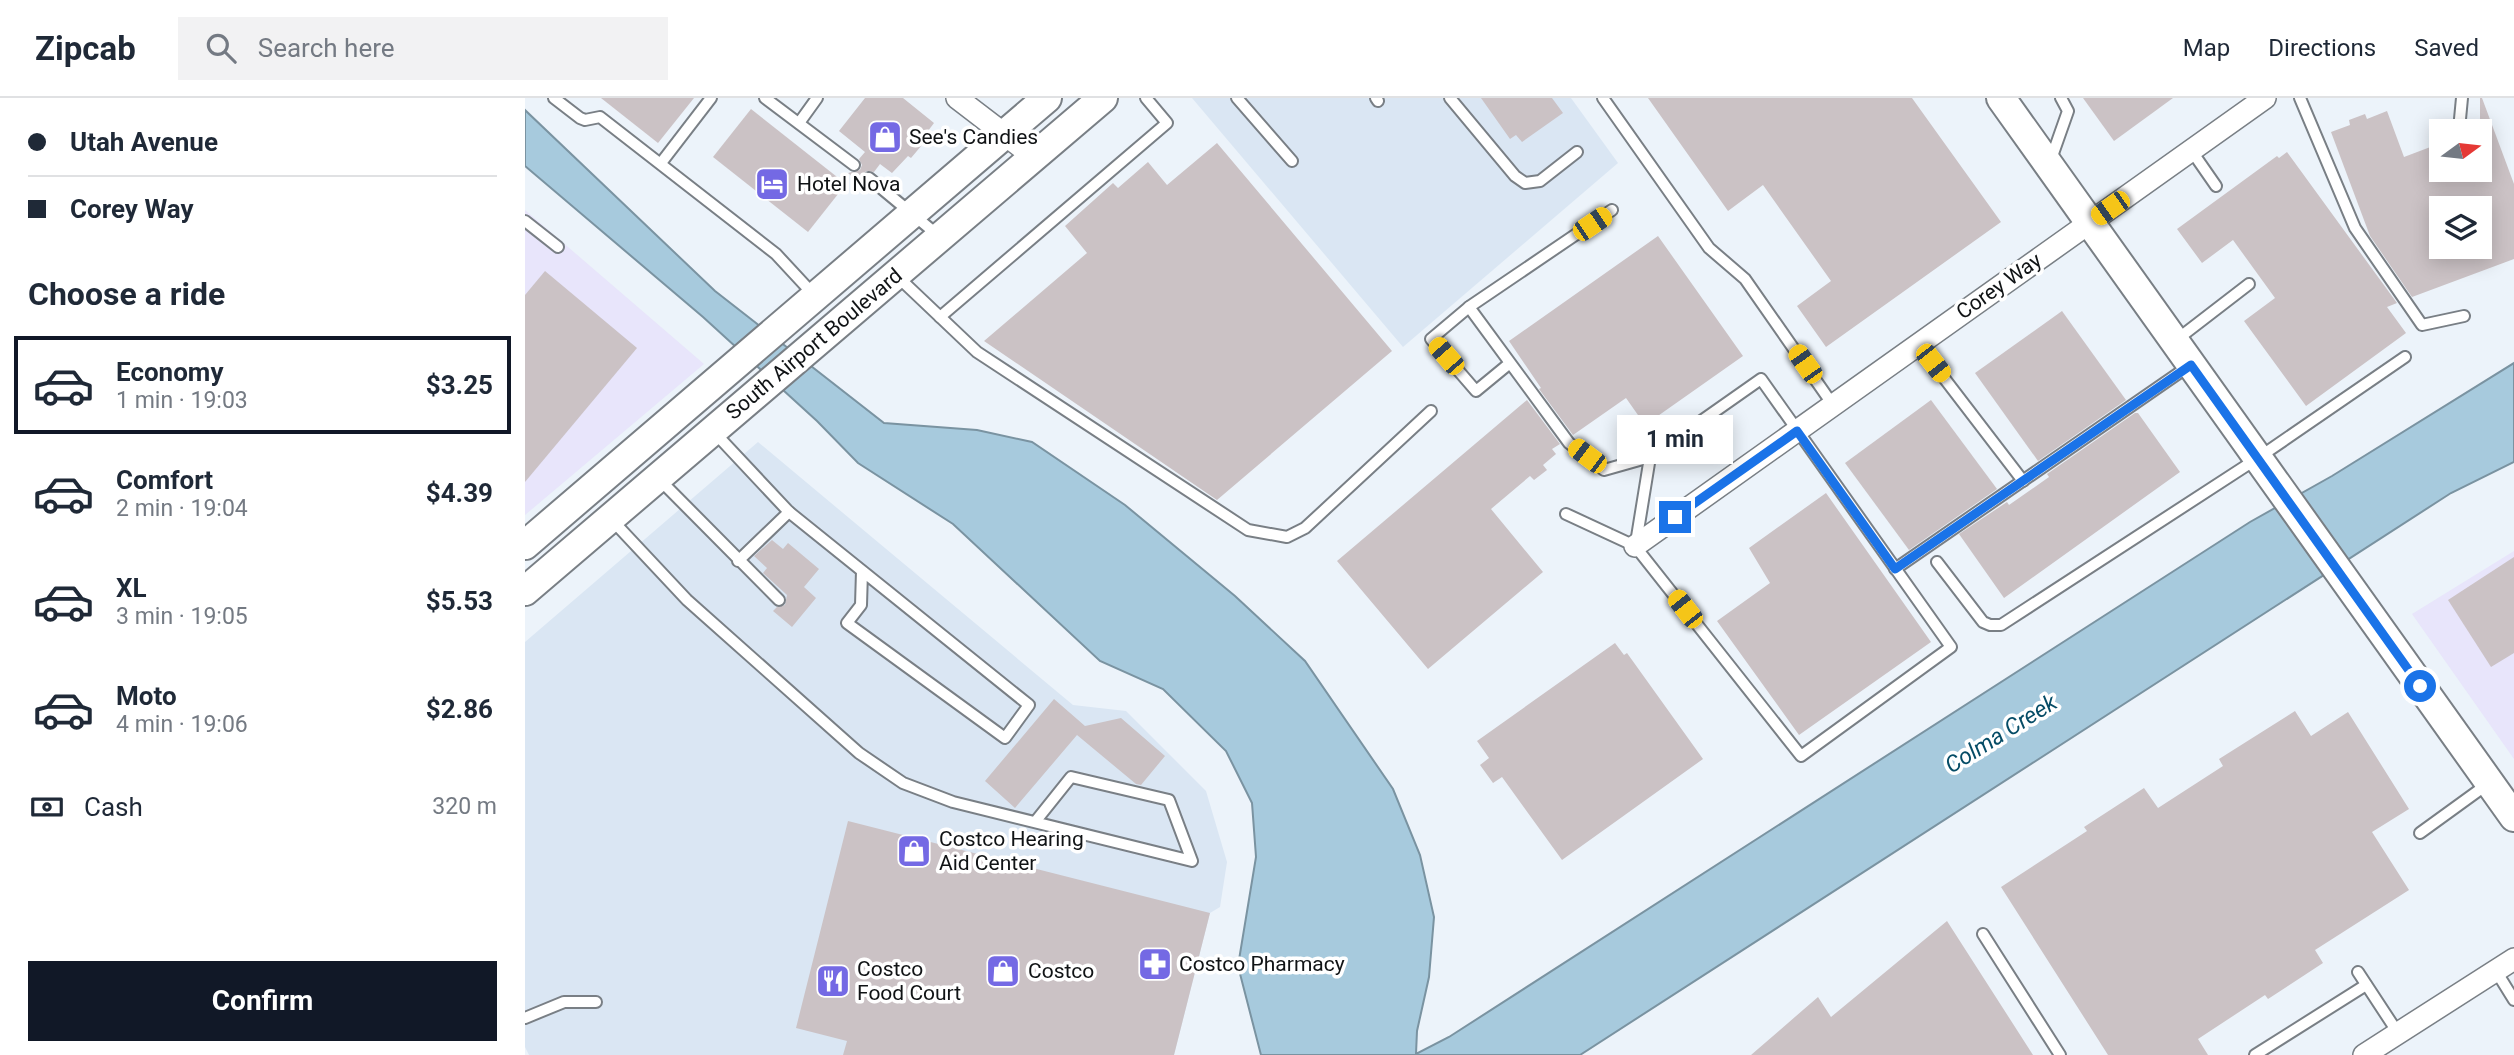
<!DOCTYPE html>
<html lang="en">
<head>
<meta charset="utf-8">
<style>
  :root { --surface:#fff; --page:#f2f2f3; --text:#1f2937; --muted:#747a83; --line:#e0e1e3; --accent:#111827 }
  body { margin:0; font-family:Roboto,sans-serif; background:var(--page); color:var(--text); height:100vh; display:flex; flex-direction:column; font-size:26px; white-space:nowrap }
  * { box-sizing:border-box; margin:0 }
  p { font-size:23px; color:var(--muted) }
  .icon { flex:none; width:38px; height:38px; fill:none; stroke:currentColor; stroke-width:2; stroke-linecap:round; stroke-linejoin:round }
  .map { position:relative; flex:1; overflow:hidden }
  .details { display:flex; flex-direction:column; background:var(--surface); width:525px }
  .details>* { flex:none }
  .banner { display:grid; align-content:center; height:154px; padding:0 28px; background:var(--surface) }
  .needle { width:46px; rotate:75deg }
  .fabs { position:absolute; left:1904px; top:21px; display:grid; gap:14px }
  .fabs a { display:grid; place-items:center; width:63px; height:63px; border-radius:0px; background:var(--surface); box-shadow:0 4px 18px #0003; font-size:35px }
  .end { position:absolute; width:32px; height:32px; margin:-16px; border:9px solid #1a73e8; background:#fff; box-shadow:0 0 0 4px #fff }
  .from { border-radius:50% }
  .bubble { position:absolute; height:49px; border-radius:0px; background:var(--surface); box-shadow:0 4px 18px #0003; font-size:23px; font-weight:700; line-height:49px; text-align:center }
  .car { position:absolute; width:21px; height:42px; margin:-21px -10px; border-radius:9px; box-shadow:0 0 5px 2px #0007; background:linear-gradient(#f5c518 24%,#345 0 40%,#f5c518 0 76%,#345 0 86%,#f5c518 0) }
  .banner b { display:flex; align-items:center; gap:24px; height:66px; font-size:26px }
  .banner b+b { border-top:2px solid var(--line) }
  .banner i { width:18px; height:18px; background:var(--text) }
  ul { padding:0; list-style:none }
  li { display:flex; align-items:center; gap:21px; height:98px; margin:0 14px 10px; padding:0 14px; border:4px solid transparent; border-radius:0px }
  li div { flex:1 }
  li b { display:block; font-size:26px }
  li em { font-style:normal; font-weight:700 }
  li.active { border-color:var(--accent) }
  li>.icon { width:63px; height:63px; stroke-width:1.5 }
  h2 { padding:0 28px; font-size:32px; line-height:84px }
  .pay { display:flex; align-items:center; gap:18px; height:77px; padding:0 28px; font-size:26px }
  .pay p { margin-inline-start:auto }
  .button { display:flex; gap:14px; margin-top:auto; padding:14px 28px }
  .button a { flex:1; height:80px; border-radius:0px; background:var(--accent); color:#fff; font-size:28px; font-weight:700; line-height:80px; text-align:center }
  header { display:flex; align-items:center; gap:42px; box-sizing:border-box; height:98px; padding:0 35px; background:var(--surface); border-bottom:2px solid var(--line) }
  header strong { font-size:33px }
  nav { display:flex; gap:38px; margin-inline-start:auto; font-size:24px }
  .search { width:490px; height:63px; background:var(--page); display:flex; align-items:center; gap:18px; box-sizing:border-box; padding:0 24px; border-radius:0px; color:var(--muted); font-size:26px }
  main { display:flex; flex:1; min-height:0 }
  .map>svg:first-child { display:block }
  .built { fill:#dae6f3 }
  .industrial { fill:#e8e5fb }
  .water { fill:#a7cadd; stroke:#7a93a1; stroke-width:2 }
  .building { fill:#cbc2c5; fill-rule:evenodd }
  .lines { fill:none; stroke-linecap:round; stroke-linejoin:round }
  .service-casing { stroke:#797f85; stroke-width:14 }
  .minor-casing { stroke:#797f85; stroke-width:24 }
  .tertiary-casing { stroke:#797f85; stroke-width:32 }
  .service { stroke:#fff; stroke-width:10 }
  .minor { stroke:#fff; stroke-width:21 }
  .tertiary { stroke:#fff; stroke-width:28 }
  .route { stroke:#1a73e8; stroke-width:9 }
  .labels { text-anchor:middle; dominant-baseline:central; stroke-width:7; stroke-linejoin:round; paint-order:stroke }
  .poi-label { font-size:21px; fill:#101315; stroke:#fff; text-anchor:start }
  .street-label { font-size:21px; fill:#101315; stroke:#fff }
  .water-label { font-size:23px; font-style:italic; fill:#054c66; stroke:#fff }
</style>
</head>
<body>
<header>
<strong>Zipcab</strong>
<div class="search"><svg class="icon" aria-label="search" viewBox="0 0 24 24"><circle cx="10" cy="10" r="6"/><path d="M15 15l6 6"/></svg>Search here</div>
<nav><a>Map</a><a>Directions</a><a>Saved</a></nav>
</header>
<main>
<section class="details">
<div class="banner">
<b><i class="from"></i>Utah Avenue</b>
<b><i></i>Corey Way</b>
</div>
<h2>Choose a ride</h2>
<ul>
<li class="active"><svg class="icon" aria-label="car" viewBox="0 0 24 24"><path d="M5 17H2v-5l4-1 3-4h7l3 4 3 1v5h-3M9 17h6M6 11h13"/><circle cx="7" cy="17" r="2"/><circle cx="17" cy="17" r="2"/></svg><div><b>Economy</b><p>1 min · 19:03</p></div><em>$3.25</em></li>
<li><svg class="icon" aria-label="car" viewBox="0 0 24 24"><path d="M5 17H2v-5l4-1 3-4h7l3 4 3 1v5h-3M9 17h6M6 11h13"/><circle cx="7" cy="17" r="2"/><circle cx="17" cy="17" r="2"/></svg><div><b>Comfort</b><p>2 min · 19:04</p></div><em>$4.39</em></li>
<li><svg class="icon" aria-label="car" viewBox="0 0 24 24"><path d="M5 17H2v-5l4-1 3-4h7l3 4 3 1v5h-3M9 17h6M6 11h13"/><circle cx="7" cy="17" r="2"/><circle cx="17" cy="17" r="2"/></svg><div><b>XL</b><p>3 min · 19:05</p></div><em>$5.53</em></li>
<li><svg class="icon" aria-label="car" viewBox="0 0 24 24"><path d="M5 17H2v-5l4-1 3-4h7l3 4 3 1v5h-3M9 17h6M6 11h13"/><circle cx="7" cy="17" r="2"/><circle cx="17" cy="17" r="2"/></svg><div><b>Moto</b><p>4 min · 19:06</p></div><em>$2.86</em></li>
</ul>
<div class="pay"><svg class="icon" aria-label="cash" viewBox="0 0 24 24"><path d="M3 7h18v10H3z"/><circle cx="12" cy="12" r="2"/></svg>Cash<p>320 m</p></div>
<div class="button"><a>Confirm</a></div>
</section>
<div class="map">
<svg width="1989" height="957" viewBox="0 0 1989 957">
  <rect width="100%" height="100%" fill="#ecf3fa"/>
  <g class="built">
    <path d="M667,0H1046L1093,65L878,249Z"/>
    <path d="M233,344L548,607L601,613L681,693L702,764L695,809L685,815L649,957H4L0,949V544Z"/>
  </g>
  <g class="industrial">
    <path d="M0,112L179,266L0,417Z"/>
    <path d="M1989,453V661L1887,516Z"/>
  </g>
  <path class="water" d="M0,12L190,193L359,325L452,332L507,344L600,407L710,498L780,563L868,691L895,757L909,819L904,879L892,933L891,956L924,939L1725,424L1807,378L1989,265V364L1926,395L1055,957H736L713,868L731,759L727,705L701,653L638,591L575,563L428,426L333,365L292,323L178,219L0,68Z"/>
  <g class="building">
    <path d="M76,0H169L133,45Z"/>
    <path d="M340,0H378L409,25L394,45L397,47L386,60L383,58L367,75L355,66L349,74L341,73L336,79L338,88L323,75L335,72L337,67L334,61L340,54L314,33Z"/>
    <path d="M956,0H1027L1038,15L997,44L991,37L985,41Z"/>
    <path d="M1123,0H1387L1476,124L1301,249L1272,208L1306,183L1238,87L1203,113Z"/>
    <path d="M1558,0H1648L1589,43Z"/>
    <path d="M1955,0H1957L1989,86V161L1887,199L1845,138L1806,34L1825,27L1824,22L1840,16L1842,21L1862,13L1879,59L1916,45V72H1955ZM1916,110H1955V149H1916Z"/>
    <path d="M226,11L321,86L283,134L188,59Z"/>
    <path d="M692,45L867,253L692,402L459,243L562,155L540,128L588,85L593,90L623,64L642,87Z"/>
    <path d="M1762,54L1872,205L1862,209L1881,235L1781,308L1719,223L1750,200L1708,142L1677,165L1652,131L1752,58L1754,60Z"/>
    <path d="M1133,138L1218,258L1120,327L1101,300L1048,337L1014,291L1016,290L984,243Z"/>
    <path d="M20,173L112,250L0,384V197Z"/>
    <path d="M1537,213L1601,302L1513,363L1450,275Z"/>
    <path d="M1002,302L1035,346L1027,351L1031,356L1018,367L1022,372L1009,382L1005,378L966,411L1018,474L903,571L812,463Z"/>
    <path d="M1406,302L1472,391L1384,452L1320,365Z"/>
    <path d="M1610,315H1613L1655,374L1479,500L1434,436L1482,404L1484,407L1524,379L1522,376Z"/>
    <path d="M1301,395L1406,544L1274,637L1192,523L1245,485L1224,450Z"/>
    <path d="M247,442L258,451L263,445L294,471L279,489L291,500L267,529L248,513L252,509L260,507L262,497L238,475L242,470L229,458Z"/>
    <path d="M1989,459V555L1966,569L1923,502Z"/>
    <path d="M1090,545L1099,557L1102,555L1178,661L1037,762L977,679L968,685L955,667L964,660L952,643Z"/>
    <path d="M529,601L560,628L596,620L640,658L616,687L611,686L552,637L490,710L460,683Z"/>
    <path d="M1770,613L1786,638L1823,614L1884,711L1847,734L1884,792L1790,852L1798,865L1743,901L1740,897L1673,941L1683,957H1583L1476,789L1562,733L1559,729L1619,690L1633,710L1698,668L1694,661Z"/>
    <path d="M323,723L685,815L649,957H318L322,943L271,930Z"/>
    <path d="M1422,823L1508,957H1226L1293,899L1306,919Z"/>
  </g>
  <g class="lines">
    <g class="service-casing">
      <g id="service">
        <path d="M29,0L55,20L60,22L75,19L251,156L289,197"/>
        <path d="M240,0L329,67"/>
        <path d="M712,0L767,63"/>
        <path d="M851,0L853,3"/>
        <path d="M925,0L990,78L1000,85L1015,83L1052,54"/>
        <path d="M1078,0L1184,150L1220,181L1308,307"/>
        <path d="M1775,0L1830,130L1897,227L1939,218"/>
        <path d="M1935,21L1937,0"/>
        <path d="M274,25L292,0"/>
        <path d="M1666,52L1691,88"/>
        <path d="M1525,64L1543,13L1536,0"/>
        <path d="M136,65L186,0"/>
        <path d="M344,80L415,139"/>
        <path d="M0,123L33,149"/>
        <path d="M373,179L452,254L723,432L762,439L780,430L906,313"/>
        <path d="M944,209L1087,112"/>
        <path d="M415,219L642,25L621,0"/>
        <path d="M1650,243L1724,186"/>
        <path d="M1393,246L1498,383"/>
        <path d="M985,265L951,293L906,241L944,209L1044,345L1079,372L1125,359L1236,281L1426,549L1276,658L1110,448L1041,416"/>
        <path d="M189,334L264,414"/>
        <path d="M133,380L254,502"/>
        <path d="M87,422L162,502L334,655L378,685L428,704L667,763L644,702L546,679L510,724"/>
        <path d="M1111,445L1125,359"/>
        <path d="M213,463L264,414L504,607L480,640L322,525L336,507L337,473"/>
        <path d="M1412,464L1458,524L1465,527H1476L1733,360L1880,259"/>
        <path d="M1370,471L1664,268"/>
        <path d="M1895,735L1964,685"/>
        <path d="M1458,836L1535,957"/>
        <path d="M1971,873L1989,902"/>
        <path d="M1833,874L1873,935"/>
        <path d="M0,920L39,904H71"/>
        <path d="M1730,957L1841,887"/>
      </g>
    </g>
    <g class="minor-casing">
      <g id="minor">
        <path d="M432,0L509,59"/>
        <path d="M1110,448L1740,0"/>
        <path d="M1839,957L1989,861"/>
      </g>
    </g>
    <g class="tertiary-casing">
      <g id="tertiary">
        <path d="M1476,0L1989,719"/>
        <path d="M0,447L522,0"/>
        <path d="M0,493L578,0"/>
      </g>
    </g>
    <use href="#service" class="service"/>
    <use href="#minor" class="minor"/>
    <use href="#tertiary" class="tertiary"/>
  </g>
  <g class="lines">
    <path class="route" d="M1150,419L1272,333L1370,471L1666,267L1895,588"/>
  </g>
  <defs>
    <g id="shop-square" transform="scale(1.75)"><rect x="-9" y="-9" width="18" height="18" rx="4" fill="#7469e4" stroke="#fff"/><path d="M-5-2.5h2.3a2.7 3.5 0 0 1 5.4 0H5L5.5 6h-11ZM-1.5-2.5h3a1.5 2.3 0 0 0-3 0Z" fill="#fff"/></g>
    <g id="hotel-square" transform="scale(1.75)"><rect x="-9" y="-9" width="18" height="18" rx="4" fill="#7469e4" stroke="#fff"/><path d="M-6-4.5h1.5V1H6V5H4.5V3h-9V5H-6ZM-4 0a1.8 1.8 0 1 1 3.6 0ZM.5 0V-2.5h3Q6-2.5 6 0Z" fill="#fff"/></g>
    <g id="pharmacy-square" transform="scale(1.75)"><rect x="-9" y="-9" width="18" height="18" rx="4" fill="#7469e4" stroke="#fff"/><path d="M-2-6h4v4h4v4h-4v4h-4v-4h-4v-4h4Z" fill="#fff"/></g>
    <g id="restaurant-square" transform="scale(1.75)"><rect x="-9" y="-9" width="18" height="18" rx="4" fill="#7469e4" stroke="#fff"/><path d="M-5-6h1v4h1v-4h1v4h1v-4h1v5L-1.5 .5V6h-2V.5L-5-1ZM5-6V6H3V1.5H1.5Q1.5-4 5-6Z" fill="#fff"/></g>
  </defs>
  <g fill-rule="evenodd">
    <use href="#shop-square" x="360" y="39"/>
    <use href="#hotel-square" x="247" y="86"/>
    <use href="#shop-square" x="389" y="753"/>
    <use href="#pharmacy-square" x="630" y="866"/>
    <use href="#shop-square" x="478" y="873"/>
    <use href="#restaurant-square" x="308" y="883"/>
  </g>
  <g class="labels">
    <g class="poi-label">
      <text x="384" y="39">See's Candies</text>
      <text x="272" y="86">Hotel Nova</text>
      <text x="414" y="741">Costco Hearing<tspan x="414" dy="24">Aid Center</tspan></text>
      <text x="654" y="866">Costco Pharmacy</text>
      <text x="332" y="871">Costco<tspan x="332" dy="24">Food Court</tspan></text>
      <text x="503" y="873">Costco</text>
    </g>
    <g class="street-label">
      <text transform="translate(1474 188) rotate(-35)">Corey Way</text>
      <text transform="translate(289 246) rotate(-40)">South Airport Boulevard</text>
    </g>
    <g class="water-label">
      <text transform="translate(1476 636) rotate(-32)">Colma Creek</text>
    </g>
  </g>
</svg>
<div class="fabs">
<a><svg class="needle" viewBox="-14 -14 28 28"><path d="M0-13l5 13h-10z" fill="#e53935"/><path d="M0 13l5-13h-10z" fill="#747a83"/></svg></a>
<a><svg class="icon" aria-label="layers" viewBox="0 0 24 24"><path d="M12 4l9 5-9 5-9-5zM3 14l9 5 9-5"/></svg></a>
</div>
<i class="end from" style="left:1895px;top:588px"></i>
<i class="end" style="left:1150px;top:419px"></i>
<div class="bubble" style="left:1092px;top:317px;width:116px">1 min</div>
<i class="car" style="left:1585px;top:110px;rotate:235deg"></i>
<i class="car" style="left:1067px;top:126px;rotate:56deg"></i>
<i class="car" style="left:921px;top:258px;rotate:319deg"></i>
<i class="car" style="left:1408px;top:265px;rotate:142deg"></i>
<i class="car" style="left:1280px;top:266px;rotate:325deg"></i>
<i class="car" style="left:1062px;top:358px;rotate:307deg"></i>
<i class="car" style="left:1160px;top:511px;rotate:322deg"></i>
</div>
</main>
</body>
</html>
